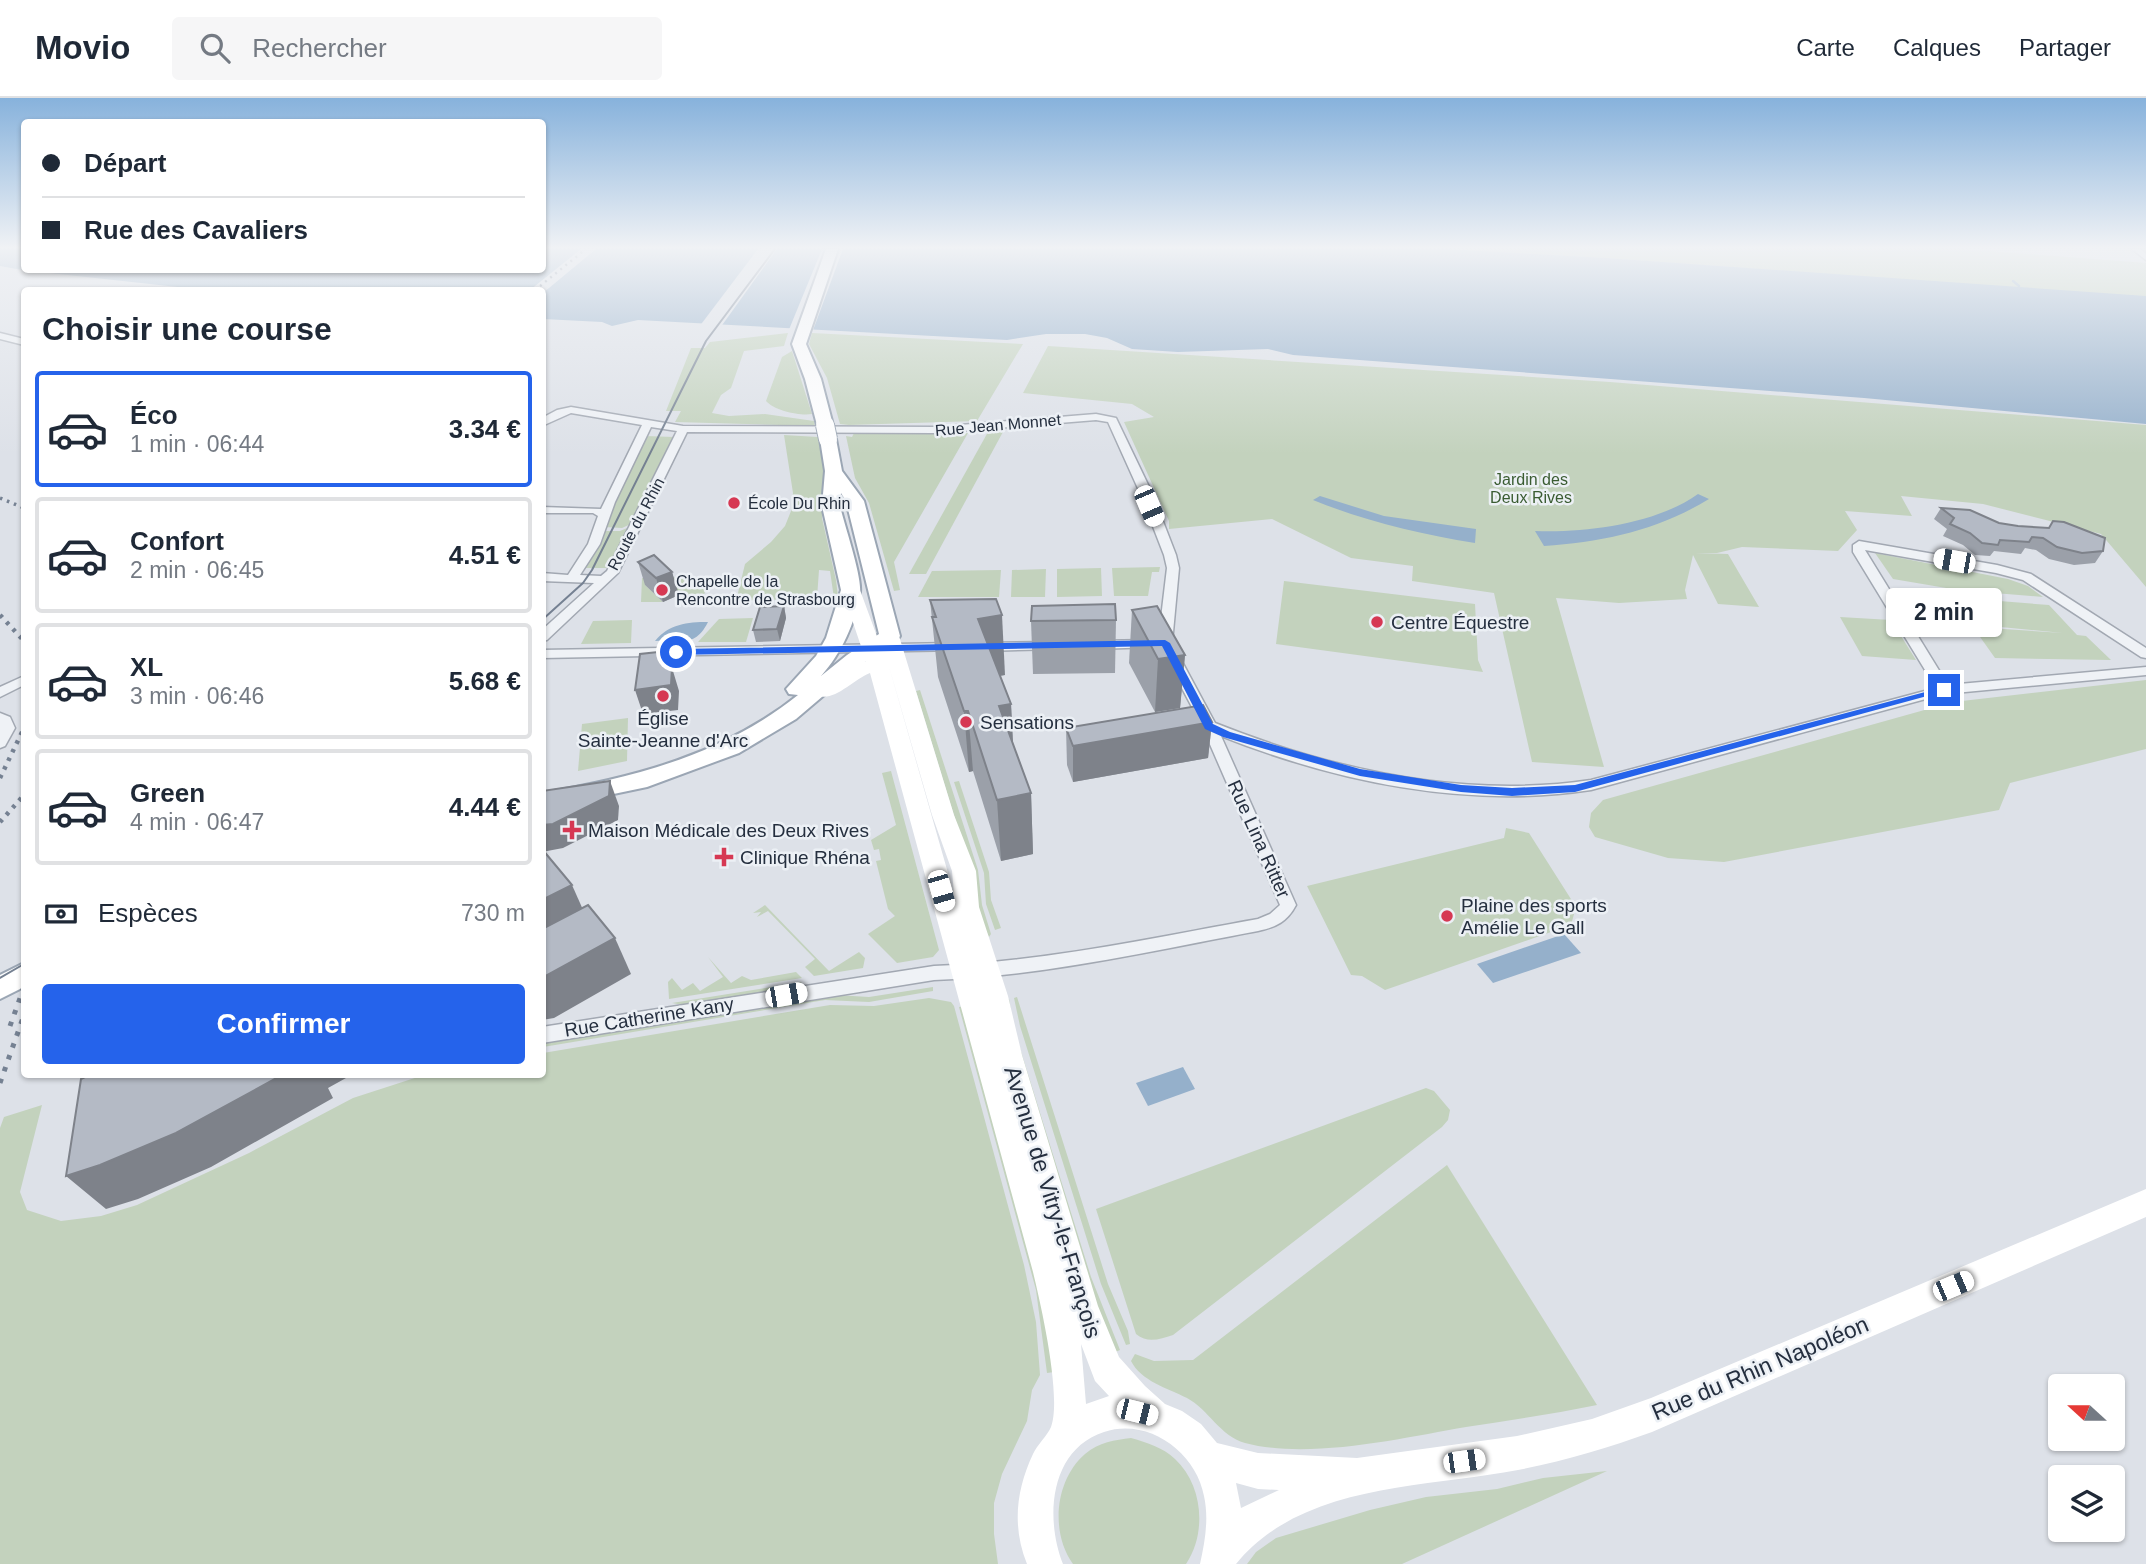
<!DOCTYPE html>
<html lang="fr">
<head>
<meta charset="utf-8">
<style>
  :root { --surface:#fff; --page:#f6f6f7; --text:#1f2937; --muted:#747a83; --line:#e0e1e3; --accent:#2563eb }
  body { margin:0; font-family:Arial,sans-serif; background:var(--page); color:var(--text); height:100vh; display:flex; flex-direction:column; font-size:26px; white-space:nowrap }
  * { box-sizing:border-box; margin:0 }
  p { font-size:23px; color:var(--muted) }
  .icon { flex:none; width:38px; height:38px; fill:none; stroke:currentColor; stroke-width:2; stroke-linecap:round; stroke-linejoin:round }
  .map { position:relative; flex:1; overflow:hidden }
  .panel { position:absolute; left:21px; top:189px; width:525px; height:791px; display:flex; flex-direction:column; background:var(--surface); border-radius:7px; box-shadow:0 2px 5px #0004 }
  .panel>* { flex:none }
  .hud { position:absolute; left:21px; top:21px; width:525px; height:154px; border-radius:7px; box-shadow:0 2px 5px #0004; display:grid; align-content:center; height:154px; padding:0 21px; background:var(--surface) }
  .needle { width:46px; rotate:291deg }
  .fabs { position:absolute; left:2048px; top:1276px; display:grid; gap:14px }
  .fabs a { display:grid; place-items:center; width:77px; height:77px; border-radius:7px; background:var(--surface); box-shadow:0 2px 5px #0004; font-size:35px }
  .end { position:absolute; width:32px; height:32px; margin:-16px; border:9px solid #2563eb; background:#fff; box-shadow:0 0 0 4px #fff }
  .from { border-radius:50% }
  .bubble { position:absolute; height:49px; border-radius:7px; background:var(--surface); box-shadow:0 2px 5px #0004; font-size:23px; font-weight:600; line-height:49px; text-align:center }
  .car { position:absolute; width:21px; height:42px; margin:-21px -10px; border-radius:9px; box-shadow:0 0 5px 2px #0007; background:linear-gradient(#fff 24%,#345 0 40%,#fff 0 76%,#345 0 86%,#fff 0) }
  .hud b { display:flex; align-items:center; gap:24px; height:66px; font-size:26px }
  .hud b+b { border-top:2px solid var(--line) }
  .hud i { width:18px; height:18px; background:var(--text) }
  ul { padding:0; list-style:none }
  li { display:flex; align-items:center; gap:21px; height:116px; margin:0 14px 10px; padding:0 7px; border:4px solid var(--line); border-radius:7px }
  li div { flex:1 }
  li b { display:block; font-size:26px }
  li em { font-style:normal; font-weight:600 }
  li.selected { border-color:var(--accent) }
  li>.icon { width:63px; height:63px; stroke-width:1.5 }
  h2 { padding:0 21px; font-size:32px; line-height:84px }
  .pay { display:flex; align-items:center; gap:18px; height:77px; padding:0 21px; font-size:26px }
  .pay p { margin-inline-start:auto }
  .action { display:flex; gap:14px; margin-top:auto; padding:14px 21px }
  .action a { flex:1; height:80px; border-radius:7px; background:var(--accent); color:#fff; font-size:28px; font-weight:600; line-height:80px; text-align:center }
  header { display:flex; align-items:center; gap:42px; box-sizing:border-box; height:98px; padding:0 35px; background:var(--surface); border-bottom:2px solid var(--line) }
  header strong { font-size:33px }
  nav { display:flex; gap:38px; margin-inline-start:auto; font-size:24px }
  .search { width:490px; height:63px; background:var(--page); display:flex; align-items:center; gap:18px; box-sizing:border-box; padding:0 24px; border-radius:7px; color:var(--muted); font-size:26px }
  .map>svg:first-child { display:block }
  .green { fill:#c3d2bd }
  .water { fill:#95b0cb }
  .pier { fill:#dde1e8 }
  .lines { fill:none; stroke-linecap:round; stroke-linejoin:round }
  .stream { stroke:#95b0cb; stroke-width:2.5 }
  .minor-casing { stroke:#a2a8b2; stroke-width:3 }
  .primary-casing { stroke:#9ba6b4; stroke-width:4 }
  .minor { fill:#eff2f6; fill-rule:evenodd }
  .secondary { fill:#fff; fill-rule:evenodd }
  .primary { fill:#fff; fill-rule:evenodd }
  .tram { stroke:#758192; stroke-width:2 }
  .rail-far3 { stroke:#758192; stroke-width:2.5; stroke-dasharray:2 4.5; stroke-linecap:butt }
  .rail-far2 { stroke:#758192; stroke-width:3.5; stroke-dasharray:2.5 5; stroke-linecap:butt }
  .rail-far1 { stroke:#758192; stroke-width:4.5; stroke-dasharray:3.5 6; stroke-linecap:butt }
  .rail { stroke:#758192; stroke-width:5; stroke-dasharray:4.5 8; stroke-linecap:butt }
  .primary-bridge-casing { stroke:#9ba6b4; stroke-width:20; stroke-linecap:butt }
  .primary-bridge { stroke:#fff; stroke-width:18 }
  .wall { fill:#9ba0a9 }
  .shaded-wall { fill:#7e828a }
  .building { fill:#b4bac5; stroke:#7e828a; stroke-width:2 }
  .route { fill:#2563eb }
  .poi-dot { fill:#d63853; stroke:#ecf0f5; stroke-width:2.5 }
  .labels { text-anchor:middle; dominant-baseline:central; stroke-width:5; stroke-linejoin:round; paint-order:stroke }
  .far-street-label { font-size:16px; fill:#252f3f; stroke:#ecf0f5 }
  .far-park-label { font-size:16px; fill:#3a5c32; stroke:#ecf0f5 }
  .far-poi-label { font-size:16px; fill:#252f3f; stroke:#ecf0f5; text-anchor:start }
  .poi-label { font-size:19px; fill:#252f3f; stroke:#ecf0f5; text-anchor:start }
  .street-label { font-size:19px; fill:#252f3f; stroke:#ecf0f5 }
  .near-street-label { font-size:23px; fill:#252f3f; stroke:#ecf0f5 }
</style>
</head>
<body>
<header>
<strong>Movio</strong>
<div class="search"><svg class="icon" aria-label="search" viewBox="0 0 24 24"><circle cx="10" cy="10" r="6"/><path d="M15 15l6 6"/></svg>Rechercher</div>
<nav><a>Carte</a><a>Calques</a><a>Partager</a></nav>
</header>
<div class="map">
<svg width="2146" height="1466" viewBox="0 0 2146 1466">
  <rect width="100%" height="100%" fill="#dde1e8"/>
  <g class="green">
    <path d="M1447,151H1962L2146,165V199L1606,160Z"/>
    <path d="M788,235L784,248L744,253L731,290L721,297L712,315L729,318L765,316L814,323L815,328L675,324L681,313H666L691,250H705L710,244Z"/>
    <path d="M812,235L1023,246L977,323L849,327L840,326L827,280L809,246Z"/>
    <path d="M1048,248L1610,284L2146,327V489L2101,436L1983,406L1901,398L1912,418L1845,413L1857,432L1838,453L1742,449L1717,455H1695L1728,456L1759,509L1718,506L1693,457L1685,492L1687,501L1619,505L1556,500L1604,669L1532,664L1494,495L1412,483L1413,468L1351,460L1272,421L1169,431V423L1124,324L1154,319L1132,306L1023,295Z"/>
    <path d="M792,253L812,316C800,318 775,313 766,303L782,259Z"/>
    <path d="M1004,332L926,476H909L988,334Z"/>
    <path d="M943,334L941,338L968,335L894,464L900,492L894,493L869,405L855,380L846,338L852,339L854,335Z"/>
    <path d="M784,337L818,339L827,390L822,420L836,482L839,507H835L830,473L819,472L817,500L736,503L745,466L771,444L785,428L791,413L793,395Z"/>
    <path d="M645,338L674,339L633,425L622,430L604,429L612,404Z"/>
    <path d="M632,428L610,470H582L602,433H620Z"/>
    <path d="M1875,455L2008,481L2028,488L2043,499L1958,492L1893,481Z"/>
    <path d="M1160,469L1159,474H1152L1148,498H1114L1112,470Z"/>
    <path d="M1101,470L1102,498L1057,499V471Z"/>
    <path d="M1046,471L1045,499H1011L1012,472Z"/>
    <path d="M1001,472L999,499H918L932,473Z"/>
    <path d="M710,479L702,503L686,504L661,481L645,487L663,504H641L642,480Z"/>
    <path d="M1284,483L1475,506L1478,562L1483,574L1276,546Z"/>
    <path d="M1898,490L1946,495L1949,499L2049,507L2077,537L2086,538L2111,562L1995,560L1973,529L2063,535L1970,526L1946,517L1909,513Z"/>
    <path d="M1840,519L1891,522L1916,562L1862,558Z"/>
    <path d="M753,520L746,544H698L719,521Z"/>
    <path d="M632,522L631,545L581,546L593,523Z"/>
    <path d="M2146,582V651L2010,685L1999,712L1724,764L1668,760L1595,739L1589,729L1591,715L1603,702L1953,604Z"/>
    <path d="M920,592L978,772L982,807L991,836L989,839L978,816L971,773L916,593Z"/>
    <path d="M628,620L627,663L578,673L582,626Z"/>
    <path d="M891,673L939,852L933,859L897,865L868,836L895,818L888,811L876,763L881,762L879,751L874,752L871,742L896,727L882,675Z"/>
    <path d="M959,683L989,774L991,802L1001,830L995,832L986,806L984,775L954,684Z"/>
    <path d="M1506,730L1529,735L1576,809L1571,827L1385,892L1362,878L1351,877L1307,788L1504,740Z"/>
    <path d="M765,807L829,873L859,854L865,860L863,870L814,878L805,869L815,861L768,813L757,819L761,814L753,815Z"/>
    <path d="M708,859L731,885L742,878L751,882L796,874L802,880L669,901L668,884L672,880L682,892L693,885L700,893L723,879Z"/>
    <path d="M802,884L794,890L683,907L672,905Z"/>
    <path d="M933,889V893L869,904L825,902L543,949V944L836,897L869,899Z"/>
    <path d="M1017,899L1108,1186L1128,1233L1130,1246L1126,1247L1101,1186L1020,928L1014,900Z"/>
    <path d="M929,900L951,904L954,908L1024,1167L1036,1224L1040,1277L1032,1292L1027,1323L1002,1376L994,1405V1436L998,1466H0V1030L4,1019L42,1007L20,1094L27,1112L61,1123L101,1118L137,1107L249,1055L353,1000L424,977L542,976L543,955L830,907L874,908Z"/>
    <path d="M1009,901L1014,931L1091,1179L1120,1252L1113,1255L1100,1224L1005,902Z"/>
    <path d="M964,908L1039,1181L1054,1274L1047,1275L1036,1192L959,909Z"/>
    <path d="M1426,990L1434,993L1450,1012L1448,1022L1442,1029L1173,1237C1160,1241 1148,1246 1136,1236L1096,1111Z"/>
    <path d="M1447,1067L1597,1307C1554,1316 1510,1322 1466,1329C1402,1340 1309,1362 1245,1345C1220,1338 1209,1312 1187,1300C1167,1290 1141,1283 1131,1263L1135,1256L1154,1263L1193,1262Z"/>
    <path d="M1131,1340C1148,1345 1162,1349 1175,1361C1203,1387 1207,1435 1186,1466H1073C1050,1434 1055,1382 1085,1356C1099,1344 1115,1342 1131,1340Z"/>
    <path d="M1607,1373L1402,1466H1247L1256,1454L1276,1440L1370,1412L1426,1399L1497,1391L1543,1380Z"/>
  </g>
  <g class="water">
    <path d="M0,151H24V172H542L543,151H1447L1606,160L2146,198V326L1864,300L1293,257L1268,251L1178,254L1132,251L1107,240L1085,236H1046L1007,242L638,222L612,228L602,224L543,221L542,192H205L22,172L0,168Z"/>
    <path d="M1698,396L1709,401C1658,432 1604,444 1544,448L1535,433C1586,435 1656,426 1698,396Z"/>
    <path d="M1320,398L1384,418L1476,431L1475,445C1419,436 1365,423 1313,402Z"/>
    <path d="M708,524C695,550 682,541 655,543C669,526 687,524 708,524Z"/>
    <path d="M1564,836L1581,855L1493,885L1477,866Z"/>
    <path d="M1183,969L1195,991L1148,1008L1136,985Z"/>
  </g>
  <g class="pier">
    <path d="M581,151H596L543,195L542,192H530Z"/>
    <path d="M758,151H777L720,230L699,229Z"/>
    <path d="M822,151H843L812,235L788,234Z"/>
  </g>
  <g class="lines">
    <path class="stream" d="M2013,183L2019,188"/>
    <g class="minor-casing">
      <g id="minor">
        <path d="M2132,151H2141L2146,156V162Z"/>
        <path d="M0,235L24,241V247L0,241Z"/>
        <path d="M571,309L683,328L935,329L1096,316L1116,320L1152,395L1176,457L1179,470L1172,545L1215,625C1333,672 1464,701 1591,682L1936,590L1853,454V447L1859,443L1997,467L2031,476L2146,550V560L2141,559L2023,482L1996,475L1865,452L1948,587L2146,569V577L1944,596L1591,692C1467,711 1336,684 1221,638L1296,807C1287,824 1276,829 1258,833C1151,853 1043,878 934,882L542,945V929L934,868C1043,864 1151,840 1258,821L1270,816L1280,807L1202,628L1158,545L1167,470L1164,457L1140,395L1108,324L1096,322L935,335L687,334L618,475L547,542L542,543V532L594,485L542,483V475L568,477L588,446L598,418L593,415H542V409L601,411L642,327L571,315L542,328V320L557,312ZM651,329L677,333L607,473L601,478L580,477L600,446L615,404Z"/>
        <path d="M1152,542L1157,543V549L1094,551L1087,547L1094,543Z"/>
        <path d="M1054,544L1059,545V551L982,553L975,549L982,545Z"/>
        <path d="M956,545L963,549L961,552L542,560V552Z"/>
        <path d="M24,578V587L0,599V589Z"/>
        <path d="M0,615L10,619L15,630L5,648L0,650Z"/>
      </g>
    </g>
    <g class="primary-casing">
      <g id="primary">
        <path d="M826,151H838L806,246L821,281L833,327L825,332L817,327L805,281L792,246Z"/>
        <path d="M828,336L836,341L842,373L864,403L900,538L897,542L856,570L796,621L739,655L647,689L542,711V695C633,680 725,656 798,597L789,596L786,591L816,558L826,540L841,492L822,408L825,373L820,341ZM841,395L846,403L879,536L847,557L821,578C841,556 856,524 860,494C862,478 844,426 840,408Z"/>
        <path d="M24,865V889L0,901V877Z"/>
      </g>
    </g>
    <use href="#minor" class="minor"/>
    <path class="secondary" d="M851,487L860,492L882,552L881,538L883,534H897L899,538L954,717L976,773L979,809L1008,898L1022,957L1098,1208L1119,1259L1145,1288L1165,1306L1182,1313L1201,1326L1217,1345L1258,1355L1357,1360L1517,1338L1592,1321L1651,1300L2146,1091V1119L1652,1334C1608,1350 1564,1363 1518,1372C1425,1390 1302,1385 1236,1466H1200C1205,1443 1209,1421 1204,1398C1196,1354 1148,1319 1104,1334C1049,1352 1045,1421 1063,1466H1027C1012,1429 1016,1392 1033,1356C1037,1347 1047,1338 1051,1329C1062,1299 1041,1207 1033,1174L870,575C853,582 835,603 819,598L816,594L841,573L866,563L842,492ZM888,565L932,717L952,773L954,796ZM1081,1246L1095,1283L1109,1298L1086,1306ZM1236,1385L1258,1391L1279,1392L1241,1410Z"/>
    <use href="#primary" class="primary"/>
    <g class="tram">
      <path d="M542,522L583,485L592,472L706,243L775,151"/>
      <path d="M0,880L24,866"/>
    </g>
    <path class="rail-far3" d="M535,192L586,151"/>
    <path class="rail-far2" d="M0,400L24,410"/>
    <g class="rail-far1">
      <path d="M0,517L24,543"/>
      <path d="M0,680L24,630"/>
      <path d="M0,724L24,697"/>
    </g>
    <g class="rail">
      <path d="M10,928L24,889"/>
      <path d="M0,985L24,917"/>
    </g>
    <g class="primary-bridge-casing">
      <path id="primary-bridge" d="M825,327L828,341"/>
    </g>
    <use href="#primary-bridge" class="primary-bridge"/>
  </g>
  <g class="wall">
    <path d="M1941,410L1999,425L2103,453L2095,465L2074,467L2049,461L2036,452L2025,450L2021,456L1994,453L1990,458L1975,457L1963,447L1943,438L1947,431L1934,421Z"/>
    <path d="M638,464L672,474L679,497L663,504L645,487Z"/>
    <path d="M930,502L1005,577L1000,578L1011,606L1013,646L1031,695L1033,756L1001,763L973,673L969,674L938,579Z"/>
    <path d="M784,508L786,520L780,543L756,544L753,532Z"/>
    <path d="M1132,512L1185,557L1180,610L1155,614L1129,565Z"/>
    <path d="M1116,522L1115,575L1033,576L1031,523Z"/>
    <path d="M1212,624L1208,660L1073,684L1067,667L1066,630Z"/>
  </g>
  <g class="shaded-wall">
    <path d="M672,474L679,497L663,504L656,480Z"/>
    <path d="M784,508L786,520L780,543L777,531Z"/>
    <path d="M1002,517L1005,577L982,580L978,521Z"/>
    <path d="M667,553L679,593L678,612L643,616L635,592L667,569Z"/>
    <path d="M1185,557L1180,610L1155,614L1158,561Z"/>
    <path d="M1011,606L1014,666L999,608Z"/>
    <path d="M964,613H968L973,673L969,674Z"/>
    <path d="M1212,624L1208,660L1073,684V648Z"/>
    <path d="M610,683L619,708L618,722L563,750L542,754V727Z"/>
    <path d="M1031,695L1033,756L1001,763L997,702Z"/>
    <path d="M572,787L588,823L542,848V802Z"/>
    <path d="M615,840L631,876L554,920L542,922V880Z"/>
    <path d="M284,976H344L346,980L328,990L333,1000L211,1069L138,1101L106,1111L66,1078Z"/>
  </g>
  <g class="building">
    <path d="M1941,410L1970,412L1999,425L2018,428L2049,430L2053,423L2064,424L2105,440L2103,453L2082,455L2057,449L2043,440L2032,439L2029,444L2000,442L1998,447L1982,445L1970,435L1950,426L1954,420Z"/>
    <path d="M654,457L672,474L656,480L638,464Z"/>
    <path d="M996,501L1002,517L978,521L1011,606L999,608L1031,695L997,702L968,613H964L932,519H936L930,502Z"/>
    <path d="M1115,506L1116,522L1031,523L1032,508Z"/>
    <path d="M784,508L777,531L753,532L760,509Z"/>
    <path d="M1157,508L1185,557L1158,561L1132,512Z"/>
    <path d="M667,553V569H672L671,587L635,592L640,556Z"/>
    <path d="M1203,607L1212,624L1073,648L1066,630Z"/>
    <path d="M610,683L609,698L553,726L542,727V693Z"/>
    <path d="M542,751L572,787L542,802Z"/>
    <path d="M588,807L615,840L542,880V831Z"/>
    <path d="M91,976H284L176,1035L100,1067L66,1078L81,981Z"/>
  </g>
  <linearGradient id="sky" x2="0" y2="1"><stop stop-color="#87b2dc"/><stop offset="0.42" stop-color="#f0f2f5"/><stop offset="1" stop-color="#f0f2f5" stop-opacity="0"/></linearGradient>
  <rect width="2146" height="356" fill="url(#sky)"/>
  <path class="route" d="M1165,542L1170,545L1213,626L1230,634L1360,671L1461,687L1512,690L1575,687L1944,589L1949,592L1575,694L1512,698L1461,694L1360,678L1223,639L1205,631L1162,548L676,557L671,554L676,551Z"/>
  <g class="poi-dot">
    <circle cx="734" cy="405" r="7"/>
    <circle cx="662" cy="492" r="7"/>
    <circle cx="1377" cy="524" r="7"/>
    <circle cx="663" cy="598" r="7"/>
    <circle cx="966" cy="624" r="7"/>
    <path d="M568.5 721.5h7v7h7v7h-7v7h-7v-7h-7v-7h7z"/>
    <path d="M720.5 748.5h7v7h7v7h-7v7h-7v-7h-7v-7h7z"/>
    <circle cx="1447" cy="818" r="7"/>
  </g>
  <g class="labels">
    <g class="far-street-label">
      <text transform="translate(998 327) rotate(-5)">Rue Jean Monnet</text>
      <text transform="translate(636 426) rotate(-62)">Route du Rhin</text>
    </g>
    <g class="far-park-label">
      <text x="1531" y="381">Jardin des<tspan x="1531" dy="18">Deux Rives</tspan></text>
    </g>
    <g class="far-poi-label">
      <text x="748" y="405">École Du Rhin</text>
      <text x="676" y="483">Chapelle de la<tspan x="676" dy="18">Rencontre de Strasbourg</tspan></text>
    </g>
    <g class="poi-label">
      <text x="1391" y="524">Centre Équestre</text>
      <text x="663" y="620" text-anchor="middle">Église<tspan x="663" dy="22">Sainte-Jeanne d'Arc</tspan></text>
      <text x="980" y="624">Sensations</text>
      <text x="588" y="732">Maison Médicale des Deux Rives</text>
      <text x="740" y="759">Clinique Rhéna</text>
      <text x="1461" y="807">Plaine des sports<tspan x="1461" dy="22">Amélie Le Gall</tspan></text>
    </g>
    <g class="street-label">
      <text transform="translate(1259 741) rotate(66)">Rue Lina Ritter</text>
      <text transform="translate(649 919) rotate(-9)">Rue Catherine Kany</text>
    </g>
    <g class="near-street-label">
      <text transform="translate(1053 1104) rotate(73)">Avenue de Vitry-le-François</text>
      <text transform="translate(1760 1270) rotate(-23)">Rue du Rhin Napoléon</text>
    </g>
  </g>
</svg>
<div class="fabs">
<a><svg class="needle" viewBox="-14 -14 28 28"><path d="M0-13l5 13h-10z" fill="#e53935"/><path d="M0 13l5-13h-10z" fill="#747a83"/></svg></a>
<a><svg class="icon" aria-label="layers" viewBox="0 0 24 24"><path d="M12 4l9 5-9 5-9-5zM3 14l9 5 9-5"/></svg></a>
</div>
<i class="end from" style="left:676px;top:554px"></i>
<i class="end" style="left:1944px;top:592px"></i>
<div class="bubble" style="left:1886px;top:490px;width:116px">2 min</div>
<i class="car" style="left:1149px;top:408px;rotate:157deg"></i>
<i class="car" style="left:1954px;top:463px;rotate:280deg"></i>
<i class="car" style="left:941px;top:793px;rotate:164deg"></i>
<i class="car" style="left:786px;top:897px;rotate:80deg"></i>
<i class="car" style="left:1953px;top:1188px;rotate:67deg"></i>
<i class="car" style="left:1137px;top:1314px;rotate:104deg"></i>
<i class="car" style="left:1464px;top:1363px;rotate:82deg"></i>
<div class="hud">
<b><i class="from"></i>Départ</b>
<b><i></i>Rue des Cavaliers</b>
</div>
<section class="panel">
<h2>Choisir une course</h2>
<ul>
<li class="selected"><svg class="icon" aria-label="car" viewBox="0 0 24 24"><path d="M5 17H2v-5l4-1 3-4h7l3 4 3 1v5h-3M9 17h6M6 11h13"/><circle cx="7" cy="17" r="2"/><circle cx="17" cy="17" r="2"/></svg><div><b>Éco</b><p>1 min · 06:44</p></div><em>3.34 €</em></li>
<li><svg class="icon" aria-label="car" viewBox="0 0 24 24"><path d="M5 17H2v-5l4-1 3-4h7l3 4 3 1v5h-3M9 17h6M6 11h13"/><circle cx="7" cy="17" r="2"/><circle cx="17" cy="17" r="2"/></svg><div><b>Confort</b><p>2 min · 06:45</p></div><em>4.51 €</em></li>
<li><svg class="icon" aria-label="car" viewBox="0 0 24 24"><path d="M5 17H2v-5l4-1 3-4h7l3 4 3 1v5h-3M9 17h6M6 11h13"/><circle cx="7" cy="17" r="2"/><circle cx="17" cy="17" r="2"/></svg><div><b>XL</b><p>3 min · 06:46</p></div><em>5.68 €</em></li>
<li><svg class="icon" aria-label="car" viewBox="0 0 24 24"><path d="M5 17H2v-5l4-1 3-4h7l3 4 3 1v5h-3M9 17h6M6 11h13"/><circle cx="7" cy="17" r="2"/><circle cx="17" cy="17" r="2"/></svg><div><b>Green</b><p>4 min · 06:47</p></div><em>4.44 €</em></li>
</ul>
<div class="pay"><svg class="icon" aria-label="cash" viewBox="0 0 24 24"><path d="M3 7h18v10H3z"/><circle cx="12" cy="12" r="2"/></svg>Espèces<p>730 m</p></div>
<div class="action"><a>Confirmer</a></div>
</section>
</div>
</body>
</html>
